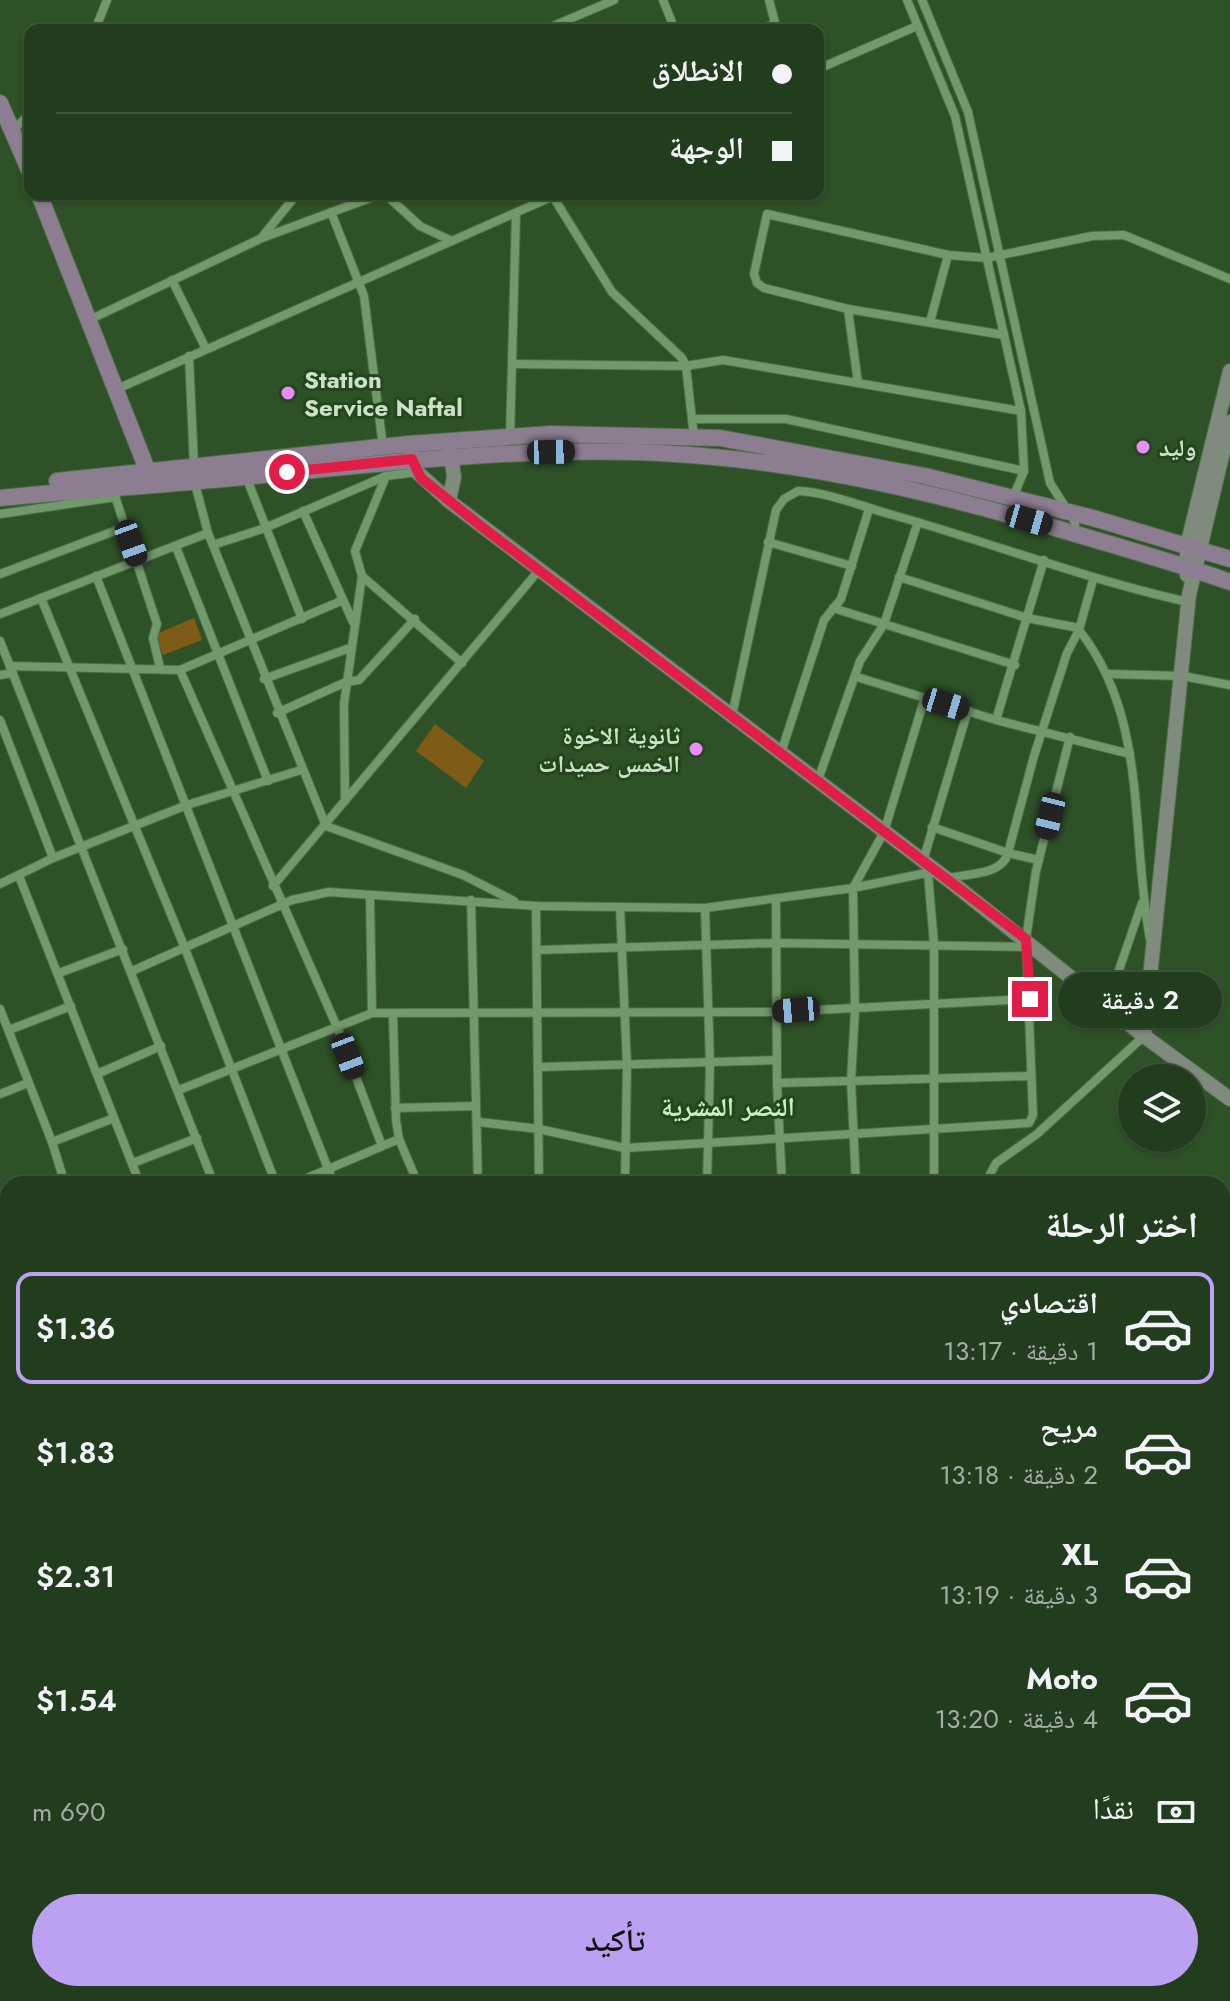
<!DOCTYPE html>
<html lang="ar">
<head>
<meta charset="utf-8">
<style>
  :root { --surface:#223d1d; --page:#2a4426; --text:#f1f3f6; --muted:#a2aea4; --line:#3f563b; --accent:#bca0f2 }
  body { margin:0; font-family:Jost,"Noto Naskh Arabic",sans-serif; background:var(--page); color:var(--text); direction:rtl; height:100vh; display:flex; flex-direction:column; font-size:30px; white-space:nowrap }
  * { box-sizing:border-box; margin:0 }
  p { font-size:26px; color:var(--muted) }
  .icon { flex:none; width:44px; height:44px; fill:none; stroke:currentColor; stroke-width:2; stroke-linecap:round; stroke-linejoin:round }
  .map { position:relative; flex:1; overflow:hidden; direction:ltr }
  .details { position:absolute; left:0px; top:1176px; width:1230px; height:826px; display:flex; flex-direction:column; background:var(--surface); border-radius:24px 24px 0 0; box-shadow:0 2px 6px #0004,0 0 0 2px var(--line); direction:rtl }
  .details>* { flex:none }
  .top-card { position:absolute; left:24px; top:24px; width:800px; height:176px; border-radius:16px; box-shadow:0 2px 6px #0004,0 0 0 2px var(--line); direction:rtl; display:grid; align-content:center; height:176px; padding:0 32px; background:var(--surface) }
  .controls { position:absolute; left:1118px; top:1064px; display:grid; gap:16px }
  .controls a { display:grid; place-items:center; width:88px; height:88px; border-radius:50%; background:var(--surface); box-shadow:0 2px 6px #0004,0 0 0 2px var(--line); font-size:40px }
  .end { position:absolute; width:36px; height:36px; margin:-18px; border:10px solid #e11d48; background:#fff; box-shadow:0 0 0 4px #fff }
  .from { border-radius:50% }
  .bubble { position:absolute; height:56px; border-radius:28px; background:var(--surface); box-shadow:0 2px 6px #0004,0 0 0 2px var(--line); font-size:26px; font-weight:600; line-height:56px; text-align:center; direction:rtl }
  .car { position:absolute; width:24px; height:48px; margin:-24px -12px; border-radius:10px; box-shadow:0 0 6px 2px #0007; background:linear-gradient(#222 24%,#8ab4d8 0 40%,#222 0 76%,#8ab4d8 0 86%,#222 0) }
  .top-card b { display:flex; align-items:center; gap:28px; height:76px; font-size:30px }
  .top-card b+b { border-top:2px solid var(--line) }
  .top-card i { width:20px; height:20px; background:var(--text) }
  ul { padding:0; list-style:none }
  li { display:flex; align-items:center; gap:24px; height:112px; margin:0 16px 12px; padding:0 16px; border:4px solid transparent; border-radius:16px }
  li div { flex:1 }
  li b { display:block; font-size:30px }
  li em { font-style:normal; font-weight:600 }
  li.selected { border-color:var(--accent) }
  li>.icon { width:72px; height:72px; stroke-width:1.5 }
  h2 { padding:0 32px; font-size:36px; line-height:96px }
  .pay { display:flex; align-items:center; gap:20px; height:88px; padding:0 32px; font-size:30px }
  .pay p { margin-inline-start:auto }
  .primary-button { display:flex; gap:16px; margin-top:auto; padding:16px 32px }
  .primary-button a { flex:1; height:92px; border-radius:48px; background:var(--accent); color:#111; font-size:32px; font-weight:600; line-height:92px; text-align:center }
  .map>svg:first-child { display:block }
  .green { fill:#7e5c17 }
  .lines { fill:none; stroke-linecap:round; stroke-linejoin:round }
  .minor-casing { stroke:#4e6d48; stroke-width:10 }
  .tertiary-casing { stroke:#4e6d48; stroke-width:14 }
  .secondary-casing { stroke:#4e6d48; stroke-width:16 }
  .primary-casing { stroke:#4e6d48; stroke-width:18 }
  .minor { stroke:#72996b; stroke-width:8 }
  .tertiary { stroke:#72996b; stroke-width:12 }
  .secondary { stroke:#7f8b7d; stroke-width:14 }
  .primary { stroke:#8c7d90; stroke-width:16 }
  .route { stroke:#e11d48; stroke-width:10 }
  .poi-dot { fill:#e98dfd; stroke:#23461c; stroke-width:3 }
  .labels { text-anchor:middle; dominant-baseline:central; stroke-width:6; stroke-linejoin:round; paint-order:stroke }
  .poi-label { font-size:24px; font-weight:bold; fill:#cce1c8; stroke:#23461c; text-anchor:start }
  .neighbourhood-label { font-size:26px; font-weight:bold; fill:#c7f1bf; stroke:#23461c }
</style>
</head>
<body>
<div class="map">
<svg width="1230" height="2001" viewBox="0 0 1230 2001">
  <rect width="100%" height="100%" fill="#2e5127"/>
  <g class="green">
    <path d="M194,618L202,640L163,655L156,634Z"/>
    <path d="M435,724L484,761L466,788L416,751Z"/>
    <path d="M1222,1330L1230,1332V1396L1222,1394Z"/>
    <path d="M1222,1419L1230,1421V1598L1222,1597Z"/>
  </g>
  <g class="lines">
    <g class="minor-casing">
      <g id="minor">
        <path d="M663,0L675,30"/>
        <path d="M907,0L955,116L1021,411L1024,471L1012,500"/>
        <path d="M922,0L968,112L1050,483L1075,522V533"/>
        <path d="M95,30L107,0"/>
        <path d="M544,30L614,0"/>
        <path d="M760,30L775,23L769,0"/>
        <path d="M818,69L917,26"/>
        <path d="M13,130L30,114"/>
        <path d="M385,194L420,226L452,241"/>
        <path d="M552,195L612,292L682,358L686,366L694,437"/>
        <path d="M331,212L364,296L383,447"/>
        <path d="M262,237L297,194"/>
        <path d="M172,280L206,349"/>
        <path d="M848,309L858,383"/>
        <path d="M89,320L262,238L381,194"/>
        <path d="M930,322L948,255"/>
        <path d="M1004,335L848,309L764,288L757,283L754,274L767,214L948,255L987,258L1092,236L1124,235L1230,279"/>
        <path d="M189,356L194,466"/>
        <path d="M513,364L686,366L723,360L1021,411"/>
        <path d="M117,389L558,194"/>
        <path d="M692,419H786L1024,471"/>
        <path d="M510,437L516,214"/>
        <path d="M245,474L302,619"/>
        <path d="M194,480L208,533L326,826L463,875L514,901"/>
        <path d="M112,487L157,624L153,638L160,668"/>
        <path d="M303,511L353,622"/>
        <path d="M0,514L116,497"/>
        <path d="M768,542L852,566"/>
        <path d="M213,545L265,528L386,476L417,472"/>
        <path d="M176,547L268,781"/>
        <path d="M0,574L125,527"/>
        <path d="M96,576L334,1184"/>
        <path d="M362,576L462,663"/>
        <path d="M899,577L1027,618L1079,628"/>
        <path d="M1093,580L1079,630C1149,718 1130,835 1150,939"/>
        <path d="M41,598L184,946L276,1184"/>
        <path d="M833,608L1015,665"/>
        <path d="M0,614L208,533"/>
        <path d="M0,641L214,1184"/>
        <path d="M10,666L180,670L341,601"/>
        <path d="M180,670L337,1027L382,1146"/>
        <path d="M1109,674L1183,676L1230,685"/>
        <path d="M0,675L13,673"/>
        <path d="M857,677L996,720L1130,754"/>
        <path d="M264,679L350,648"/>
        <path d="M277,713L346,682L359,680L415,619"/>
        <path d="M732,716L776,510L784,499L798,491C828,492 863,507 893,515C992,543 1088,580 1188,602"/>
        <path d="M0,720L53,858"/>
        <path d="M996,720L1044,560"/>
        <path d="M781,753L824,620L841,599L869,509"/>
        <path d="M818,780L860,661L884,624L918,522"/>
        <path d="M345,801L344,704L362,576L355,551L386,476"/>
        <path d="M932,827L1008,853C1003,875 966,874 947,878"/>
        <path d="M1039,860L1008,853L1034,756L1067,653L1079,630"/>
        <path d="M923,861L968,710"/>
        <path d="M928,873L934,944V1184"/>
        <path d="M19,876L140,1184"/>
        <path d="M0,884L53,858L187,805L301,770"/>
        <path d="M273,886L540,569"/>
        <path d="M370,895L372,1013"/>
        <path d="M776,899L777,1083L782,1184"/>
        <path d="M471,900L478,1184"/>
        <path d="M536,906L539,1184"/>
        <path d="M620,907L627,1065L625,1184"/>
        <path d="M705,908L710,1063L707,1184"/>
        <path d="M537,950L776,943L1026,947"/>
        <path d="M132,971L292,900L329,892L536,906L705,908L853,888L936,871"/>
        <path d="M59,973L123,949"/>
        <path d="M1107,1005L1142,903"/>
        <path d="M0,1009L52,1142L65,1184"/>
        <path d="M393,1015L396,1120L399,1139L418,1184"/>
        <path d="M9,1030L71,1006"/>
        <path d="M540,1067L777,1060"/>
        <path d="M97,1074L161,1046"/>
        <path d="M777,1083L1031,1076"/>
        <path d="M179,1090L372,1013L778,1012L1030,999"/>
        <path d="M0,1094L28,1083"/>
        <path d="M395,1108L476,1106"/>
        <path d="M479,1122L539,1129L625,1148L1029,1123L1033,1115L1026,939L1036,871L1070,737"/>
        <path d="M52,1142L114,1118"/>
        <path d="M133,1163L197,1138"/>
        <path d="M293,1184L399,1139"/>
        <path d="M856,1184L851,1081L855,1010L853,888L884,832L925,697"/>
        <path d="M985,1184L996,1163L1037,1134L1144,1036"/>
        <path d="M0,1212L8,1213"/>
        <path d="M0,1253L8,1254"/>
        <path d="M1222,1315L1230,1317"/>
        <path d="M0,1381H8"/>
        <path d="M0,1470L8,1482"/>
        <path d="M0,1487L8,1499"/>
        <path d="M0,1570L8,1569"/>
        <path d="M1222,1608L1230,1609"/>
        <path d="M0,1681L8,1680"/>
        <path d="M0,1752H8"/>
        <path d="M1222,1824L1230,1826"/>
        <path d="M0,1863L8,1862"/>
        <path d="M1222,1879L1230,1881"/>
        <path d="M0,1898L8,1896"/>
        <path d="M1222,1921L1230,1887"/>
        <path d="M1222,1928L1230,1930"/>
        <path d="M22,1994V2001"/>
        <path d="M130,1994L131,2001"/>
        <path d="M176,1994L177,2001"/>
        <path d="M228,1994V2001"/>
        <path d="M276,1994V2001"/>
        <path d="M331,1994L335,2001"/>
        <path d="M555,1994L558,2001"/>
        <path d="M674,1994L701,2001"/>
        <path d="M847,1994V2001"/>
        <path d="M948,1994L979,2001"/>
        <path d="M1194,1994L1204,1996"/>
        <path d="M64,2001V1994"/>
        <path d="M380,2001L381,1994"/>
        <path d="M426,2001L427,1994"/>
        <path d="M480,2001L481,1994"/>
        <path d="M804,2001L805,1994"/>
        <path d="M934,2001L936,1994"/>
        <path d="M1010,2001L1012,1994"/>
        <path d="M1079,2001L1080,1994"/>
      </g>
    </g>
    <g class="tertiary-casing">
      <g id="tertiary">
        <path d="M1222,1777L1230,1779"/>
        <path d="M618,2001L619,1994"/>
      </g>
    </g>
    <g class="secondary-casing">
      <g id="secondary">
        <path d="M409,444L417,472L449,501L955,885L1144,1036L1230,1099"/>
        <path d="M449,501L454,477L449,441"/>
        <path d="M1187,575V546L1230,371"/>
        <path d="M1144,1036L1189,595L1230,422"/>
      </g>
    </g>
    <g class="primary-casing">
      <g id="primary">
        <path d="M0,103L30,172"/>
        <path d="M39,194L150,477"/>
        <path d="M57,481L409,444L551,434L720,438L925,476L1093,518L1230,559"/>
        <path d="M0,498C81,490 163,485 244,477C387,463 531,445 675,454C809,462 941,494 1069,532C1123,548 1177,563 1230,582"/>
      </g>
    </g>
    <use href="#minor" class="minor"/>
    <use href="#tertiary" class="tertiary"/>
    <use href="#secondary" class="secondary"/>
    <use href="#primary" class="primary"/>
  </g>
  <g class="lines">
    <path class="route" d="M287,472L412,459L421,478L482,527L1026,939L1030,999"/>
  </g>
  <g class="poi-dot">
    <circle cx="288" cy="393" r="8"/>
    <circle cx="1143" cy="447" r="8"/>
    <circle cx="696" cy="749" r="8"/>
  </g>
  <g class="labels">
    <g class="poi-label">
      <text x="304" y="379">Station<tspan x="304" dy="28">Service Naftal</tspan></text>
      <text x="1159" y="447">وليد</text>
      <text x="680" y="735" text-anchor="end">ثانوية الاخوة<tspan x="680" dy="28">الخمس حميدات</tspan></text>
    </g>
    <g class="neighbourhood-label">
      <text x="728" y="1107">النصر المشرية</text>
    </g>
  </g>
</svg>
<div class="controls">
<a><svg class="icon" aria-label="layers" viewBox="0 0 24 24"><path d="M12 4l9 5-9 5-9-5zM3 14l9 5 9-5"/></svg></a>
</div>
<i class="end from" style="left:287px;top:472px"></i>
<i class="end" style="left:1030px;top:999px"></i>
<div class="bubble" style="left:1058px;top:972px;width:164px">2 دقيقة</div>
<i class="car" style="left:551px;top:452px;rotate:89deg"></i>
<i class="car" style="left:1029px;top:520px;rotate:106deg"></i>
<i class="car" style="left:131px;top:543px;rotate:160deg"></i>
<i class="car" style="left:946px;top:704px;rotate:107deg"></i>
<i class="car" style="left:1050px;top:816px;rotate:194deg"></i>
<i class="car" style="left:796px;top:1010px;rotate:265deg"></i>
<i class="car" style="left:348px;top:1056px;rotate:159deg"></i>
<div class="top-card">
<b><i class="from"></i>الانطلاق</b>
<b><i></i>الوجهة</b>
</div>
<section class="details">
<h2>اختر الرحلة</h2>
<ul>
<li class="selected"><svg class="icon" aria-label="car" viewBox="0 0 24 24"><path d="M5 17H2v-5l4-1 3-4h7l3 4 3 1v5h-3M9 17h6M6 11h13"/><circle cx="7" cy="17" r="2"/><circle cx="17" cy="17" r="2"/></svg><div><b>اقتصادي</b><p>1 دقيقة · 13:17</p></div><em>$1.36</em></li>
<li><svg class="icon" aria-label="car" viewBox="0 0 24 24"><path d="M5 17H2v-5l4-1 3-4h7l3 4 3 1v5h-3M9 17h6M6 11h13"/><circle cx="7" cy="17" r="2"/><circle cx="17" cy="17" r="2"/></svg><div><b>مريح</b><p>2 دقيقة · 13:18</p></div><em>$1.83</em></li>
<li><svg class="icon" aria-label="car" viewBox="0 0 24 24"><path d="M5 17H2v-5l4-1 3-4h7l3 4 3 1v5h-3M9 17h6M6 11h13"/><circle cx="7" cy="17" r="2"/><circle cx="17" cy="17" r="2"/></svg><div><b>XL</b><p>3 دقيقة · 13:19</p></div><em>$2.31</em></li>
<li><svg class="icon" aria-label="car" viewBox="0 0 24 24"><path d="M5 17H2v-5l4-1 3-4h7l3 4 3 1v5h-3M9 17h6M6 11h13"/><circle cx="7" cy="17" r="2"/><circle cx="17" cy="17" r="2"/></svg><div><b>Moto</b><p>4 دقيقة · 13:20</p></div><em>$1.54</em></li>
</ul>
<div class="pay"><svg class="icon" aria-label="cash" viewBox="0 0 24 24"><path d="M3 7h18v10H3z"/><circle cx="12" cy="12" r="2"/></svg>نقدًا<p>690 m</p></div>
<div class="primary-button"><a>تأكيد</a></div>
</section>
</div>
</body>
</html>
